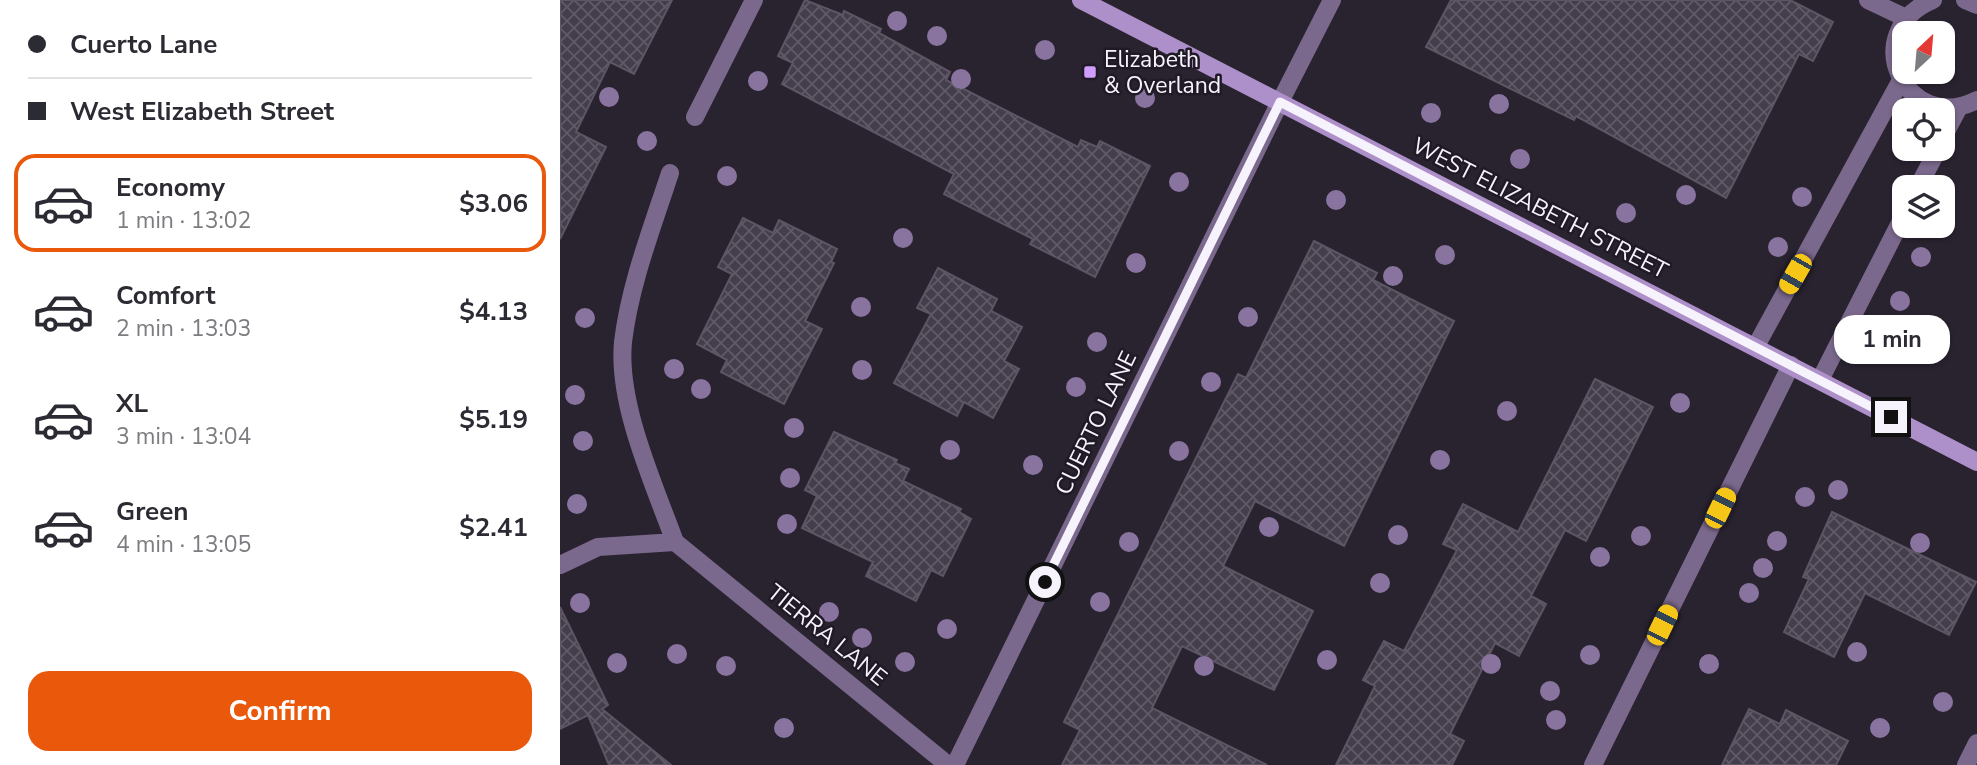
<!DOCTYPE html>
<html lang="en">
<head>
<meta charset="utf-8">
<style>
  :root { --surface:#fff; --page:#f7f7f7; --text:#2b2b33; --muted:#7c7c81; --line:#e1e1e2; --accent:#ea580c }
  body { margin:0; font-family:"Nunito Sans",sans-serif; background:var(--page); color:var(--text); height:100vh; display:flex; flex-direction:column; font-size:26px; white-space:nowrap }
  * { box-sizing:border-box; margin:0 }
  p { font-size:23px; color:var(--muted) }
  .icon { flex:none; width:38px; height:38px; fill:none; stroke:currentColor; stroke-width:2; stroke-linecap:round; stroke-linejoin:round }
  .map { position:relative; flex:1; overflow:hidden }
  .details { display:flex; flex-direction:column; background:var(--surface); width:560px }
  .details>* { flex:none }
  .top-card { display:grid; align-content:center; height:154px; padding:0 28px; background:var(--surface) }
  .needle { width:46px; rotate:26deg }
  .fabs { position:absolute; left:1332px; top:21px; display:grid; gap:14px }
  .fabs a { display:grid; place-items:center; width:63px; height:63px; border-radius:14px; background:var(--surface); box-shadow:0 2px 5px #0004; font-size:35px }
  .end { position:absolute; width:32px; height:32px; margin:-16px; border:9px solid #f7f3fc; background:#111; box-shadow:0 0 0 4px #111 }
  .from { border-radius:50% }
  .bubble { position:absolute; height:49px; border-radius:21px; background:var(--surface); box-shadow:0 2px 5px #0004; font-size:23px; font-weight:700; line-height:49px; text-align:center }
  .car { position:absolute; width:21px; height:42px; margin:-21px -10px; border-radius:9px; box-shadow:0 0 5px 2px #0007; background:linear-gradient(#f5c518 24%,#345 0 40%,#f5c518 0 76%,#345 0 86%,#f5c518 0) }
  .top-card b { display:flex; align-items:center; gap:24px; height:66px; font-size:26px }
  .top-card b+b { border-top:2px solid var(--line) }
  .top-card i { width:18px; height:18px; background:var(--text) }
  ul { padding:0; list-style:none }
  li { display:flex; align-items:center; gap:21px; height:98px; margin:0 14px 10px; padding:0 14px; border:4px solid transparent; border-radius:21px }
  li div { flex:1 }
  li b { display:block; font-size:26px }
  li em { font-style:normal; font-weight:700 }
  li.active { border-color:var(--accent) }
  li>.icon { width:63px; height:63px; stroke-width:1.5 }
  .cta { display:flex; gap:14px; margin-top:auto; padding:14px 28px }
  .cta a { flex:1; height:80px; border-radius:21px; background:var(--accent); color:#fff; font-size:28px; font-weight:700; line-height:80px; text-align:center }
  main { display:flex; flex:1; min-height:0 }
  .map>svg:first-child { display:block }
  .building { fill:url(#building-cross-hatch); stroke:#5d5564; stroke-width:2 }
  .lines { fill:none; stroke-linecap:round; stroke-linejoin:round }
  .lane { stroke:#7b698d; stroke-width:18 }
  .street { stroke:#7b698d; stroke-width:18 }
  .secondary { stroke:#ad8fc9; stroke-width:18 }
  .tree { fill:#89739f }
  .route { stroke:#f7f3fc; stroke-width:9 }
  .poi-dot { fill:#d09dfe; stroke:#201926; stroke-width:2.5 }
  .labels { text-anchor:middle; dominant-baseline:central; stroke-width:5; stroke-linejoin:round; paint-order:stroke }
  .poi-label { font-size:23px; fill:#f7f3fc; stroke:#201926; text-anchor:start }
  .street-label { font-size:23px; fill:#f7f3fc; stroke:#201926 }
</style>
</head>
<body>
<main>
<section class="details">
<div class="top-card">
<b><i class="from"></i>Cuerto Lane</b>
<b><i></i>West Elizabeth Street</b>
</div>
<ul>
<li class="active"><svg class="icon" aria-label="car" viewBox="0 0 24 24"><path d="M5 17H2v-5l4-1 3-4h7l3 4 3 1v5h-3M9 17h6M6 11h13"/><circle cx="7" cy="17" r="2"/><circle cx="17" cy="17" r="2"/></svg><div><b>Economy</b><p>1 min · 13:02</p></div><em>$3.06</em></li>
<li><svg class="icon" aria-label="car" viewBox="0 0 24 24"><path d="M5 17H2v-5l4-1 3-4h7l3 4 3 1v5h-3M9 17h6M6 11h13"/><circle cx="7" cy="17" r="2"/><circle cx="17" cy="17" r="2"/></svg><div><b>Comfort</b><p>2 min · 13:03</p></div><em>$4.13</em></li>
<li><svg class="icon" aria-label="car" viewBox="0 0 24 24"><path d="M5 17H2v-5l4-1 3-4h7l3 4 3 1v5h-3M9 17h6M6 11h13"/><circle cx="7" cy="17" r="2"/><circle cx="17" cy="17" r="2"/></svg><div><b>XL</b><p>3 min · 13:04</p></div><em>$5.19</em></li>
<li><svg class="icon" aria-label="car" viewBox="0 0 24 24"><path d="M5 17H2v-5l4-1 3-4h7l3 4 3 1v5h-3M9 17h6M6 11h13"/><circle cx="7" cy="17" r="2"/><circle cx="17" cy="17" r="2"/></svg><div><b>Green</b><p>4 min · 13:05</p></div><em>$2.41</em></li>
</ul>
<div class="cta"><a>Confirm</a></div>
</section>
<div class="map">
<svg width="1417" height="765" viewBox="0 0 1417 765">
  <defs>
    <pattern id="building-cross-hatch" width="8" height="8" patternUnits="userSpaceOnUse" patternTransform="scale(1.75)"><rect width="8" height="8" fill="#443d4c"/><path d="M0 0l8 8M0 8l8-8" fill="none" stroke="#605a67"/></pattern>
  </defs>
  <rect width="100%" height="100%" fill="#292330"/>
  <g class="building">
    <path d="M0,0H112L74,74L50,62L16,132L46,147L0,239Z"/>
    <path d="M245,0L283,15L284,11L321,29L319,33L390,72L386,80L518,147L521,140L537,147L540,141L590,166L535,277L470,244L473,239L384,194L394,174L222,84L233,63L218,56Z"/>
    <path d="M891,0H1230L1273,22L1253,61L1239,54L1166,198L1016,116L1014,120L866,47Z"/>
    <path d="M183,218L213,233L219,220L277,249L271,262L274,263L245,321L262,329L224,404L161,372L167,360L137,344L172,274L158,267Z"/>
    <path d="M754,241L817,273L813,280L894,321L784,546L695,501L663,566L753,611L714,690L622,646L592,708L707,765H502L520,730L504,722L678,374L686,378Z"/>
    <path d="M378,268L437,299L431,311L462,327L444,361L459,369L433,418L404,402L397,416L334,383L371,314L357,308Z"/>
    <path d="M1035,379L1093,407L1026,541L1005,530L971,596L986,604L959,656L935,643L890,734L904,741L892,765H776L815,686L803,680L824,641L844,651L897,550L883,544L903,504L958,532Z"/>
    <path d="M274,432L337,460L335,463L349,469L343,481L401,509L399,512L411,519L383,576L371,570L356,601L306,576L313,562L242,528L257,496L245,490Z"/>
    <path d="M1272,512L1416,582L1389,635L1305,593L1274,657L1224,632L1249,579L1243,577Z"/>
    <path d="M0,607L48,705L42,709L111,765H49L28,715L0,729Z"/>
    <path d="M1189,709L1220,724L1226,710L1288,741L1276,765H1162Z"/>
  </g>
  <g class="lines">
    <g class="lane">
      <path d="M1308,0L1346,18"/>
      <path d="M1373,0C1296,32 1347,136 1417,100"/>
      <path d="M1405,0L1417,5"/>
      <path d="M720,102L772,0"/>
      <path d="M135,117L194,0"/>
      <path d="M1382,139L1399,107"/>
      <path d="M1358,187L1378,149"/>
      <path d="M1196,346L1341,80"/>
      <path d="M1260,380L1344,215"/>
      <path d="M0,565L38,547L115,542C94,484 57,404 63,342C70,284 92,228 110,173"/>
      <path d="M1406,765L1417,743"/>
    </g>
    <g class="street">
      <path d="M115,542L388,765"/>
      <path d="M395,765L720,102"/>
      <path d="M1033,765L1231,365"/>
    </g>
    <path class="secondary" d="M521,0L1417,462"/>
  </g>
  <g class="tree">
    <circle cx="337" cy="21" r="10"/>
    <circle cx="377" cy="36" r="10"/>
    <circle cx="485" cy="50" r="10"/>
    <circle cx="401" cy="79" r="10"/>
    <circle cx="198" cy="81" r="10"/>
    <circle cx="49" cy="97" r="10"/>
    <circle cx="585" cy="98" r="10"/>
    <circle cx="939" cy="104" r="10"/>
    <circle cx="871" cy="113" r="10"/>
    <circle cx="87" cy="141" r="10"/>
    <circle cx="960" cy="159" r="10"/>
    <circle cx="167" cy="176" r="10"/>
    <circle cx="619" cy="182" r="10"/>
    <circle cx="1126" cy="195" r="10"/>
    <circle cx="1242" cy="197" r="10"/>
    <circle cx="776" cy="200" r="10"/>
    <circle cx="1066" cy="213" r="10"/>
    <circle cx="343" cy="238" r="10"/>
    <circle cx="1218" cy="247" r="10"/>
    <circle cx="885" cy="255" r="10"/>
    <circle cx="1361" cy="257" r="10"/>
    <circle cx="576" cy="263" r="10"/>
    <circle cx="833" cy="276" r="10"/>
    <circle cx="1340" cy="301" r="10"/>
    <circle cx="301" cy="307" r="10"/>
    <circle cx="688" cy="317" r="10"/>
    <circle cx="25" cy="318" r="10"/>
    <circle cx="537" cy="342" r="10"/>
    <circle cx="114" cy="369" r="10"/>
    <circle cx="302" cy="370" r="10"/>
    <circle cx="651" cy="382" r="10"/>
    <circle cx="516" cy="387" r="10"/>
    <circle cx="141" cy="389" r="10"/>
    <circle cx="15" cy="395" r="10"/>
    <circle cx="1120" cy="403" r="10"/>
    <circle cx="947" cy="411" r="10"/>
    <circle cx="234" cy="428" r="10"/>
    <circle cx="23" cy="441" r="10"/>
    <circle cx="390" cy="450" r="10"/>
    <circle cx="619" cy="451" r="10"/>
    <circle cx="880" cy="460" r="10"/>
    <circle cx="473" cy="465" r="10"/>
    <circle cx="230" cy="478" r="10"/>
    <circle cx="1278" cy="490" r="10"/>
    <circle cx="1245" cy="497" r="10"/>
    <circle cx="17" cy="504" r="10"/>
    <circle cx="227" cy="524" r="10"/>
    <circle cx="709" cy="527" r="10"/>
    <circle cx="838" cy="535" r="10"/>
    <circle cx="1081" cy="536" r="10"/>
    <circle cx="1217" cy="541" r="10"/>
    <circle cx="569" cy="542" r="10"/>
    <circle cx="1360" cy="543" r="10"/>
    <circle cx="1040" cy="557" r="10"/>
    <circle cx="1203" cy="568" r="10"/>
    <circle cx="820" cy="583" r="10"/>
    <circle cx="1189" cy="593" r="10"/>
    <circle cx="540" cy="602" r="10"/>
    <circle cx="20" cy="603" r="10"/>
    <circle cx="269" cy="612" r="10"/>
    <circle cx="387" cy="629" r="10"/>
    <circle cx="302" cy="638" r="10"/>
    <circle cx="1297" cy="652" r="10"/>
    <circle cx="117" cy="654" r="10"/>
    <circle cx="1030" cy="655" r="10"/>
    <circle cx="767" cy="660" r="10"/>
    <circle cx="345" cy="662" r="10"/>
    <circle cx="57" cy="663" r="10"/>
    <circle cx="931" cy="664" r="10"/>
    <circle cx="1149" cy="664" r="10"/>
    <circle cx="166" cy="666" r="10"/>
    <circle cx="644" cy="666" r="10"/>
    <circle cx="990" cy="691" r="10"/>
    <circle cx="1383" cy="702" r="10"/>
    <circle cx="996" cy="720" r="10"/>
    <circle cx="224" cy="728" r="10"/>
    <circle cx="1320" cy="728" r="10"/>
  </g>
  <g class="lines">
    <path class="route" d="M485,582L720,102L1331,417"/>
  </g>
  <rect class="poi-dot" x="523" y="65" width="14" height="14" rx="3.5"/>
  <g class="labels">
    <g class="poi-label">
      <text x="544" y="59">Elizabeth<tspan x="544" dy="26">&amp; Overland</tspan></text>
    </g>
    <g class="street-label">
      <text transform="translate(980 208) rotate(27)">WEST ELIZABETH STREET</text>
      <text transform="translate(536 423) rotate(-64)">CUERTO LANE</text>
      <text transform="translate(267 635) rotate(39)">TIERRA LANE</text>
    </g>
  </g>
</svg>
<div class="fabs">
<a><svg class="needle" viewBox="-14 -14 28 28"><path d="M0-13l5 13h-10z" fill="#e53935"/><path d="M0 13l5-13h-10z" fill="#7c7c81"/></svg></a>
<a><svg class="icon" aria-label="locate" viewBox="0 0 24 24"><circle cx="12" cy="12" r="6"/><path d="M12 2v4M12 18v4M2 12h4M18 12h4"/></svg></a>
<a><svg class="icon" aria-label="layers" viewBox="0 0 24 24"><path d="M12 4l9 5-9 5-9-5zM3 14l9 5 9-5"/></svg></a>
</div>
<i class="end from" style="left:485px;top:582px"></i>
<i class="end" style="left:1331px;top:417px"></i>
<div class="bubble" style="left:1274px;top:315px;width:116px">1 min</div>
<i class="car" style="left:1235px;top:274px;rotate:210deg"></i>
<i class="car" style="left:1160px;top:508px;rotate:26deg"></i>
<i class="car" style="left:1102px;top:625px;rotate:26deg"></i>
</div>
</main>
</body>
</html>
